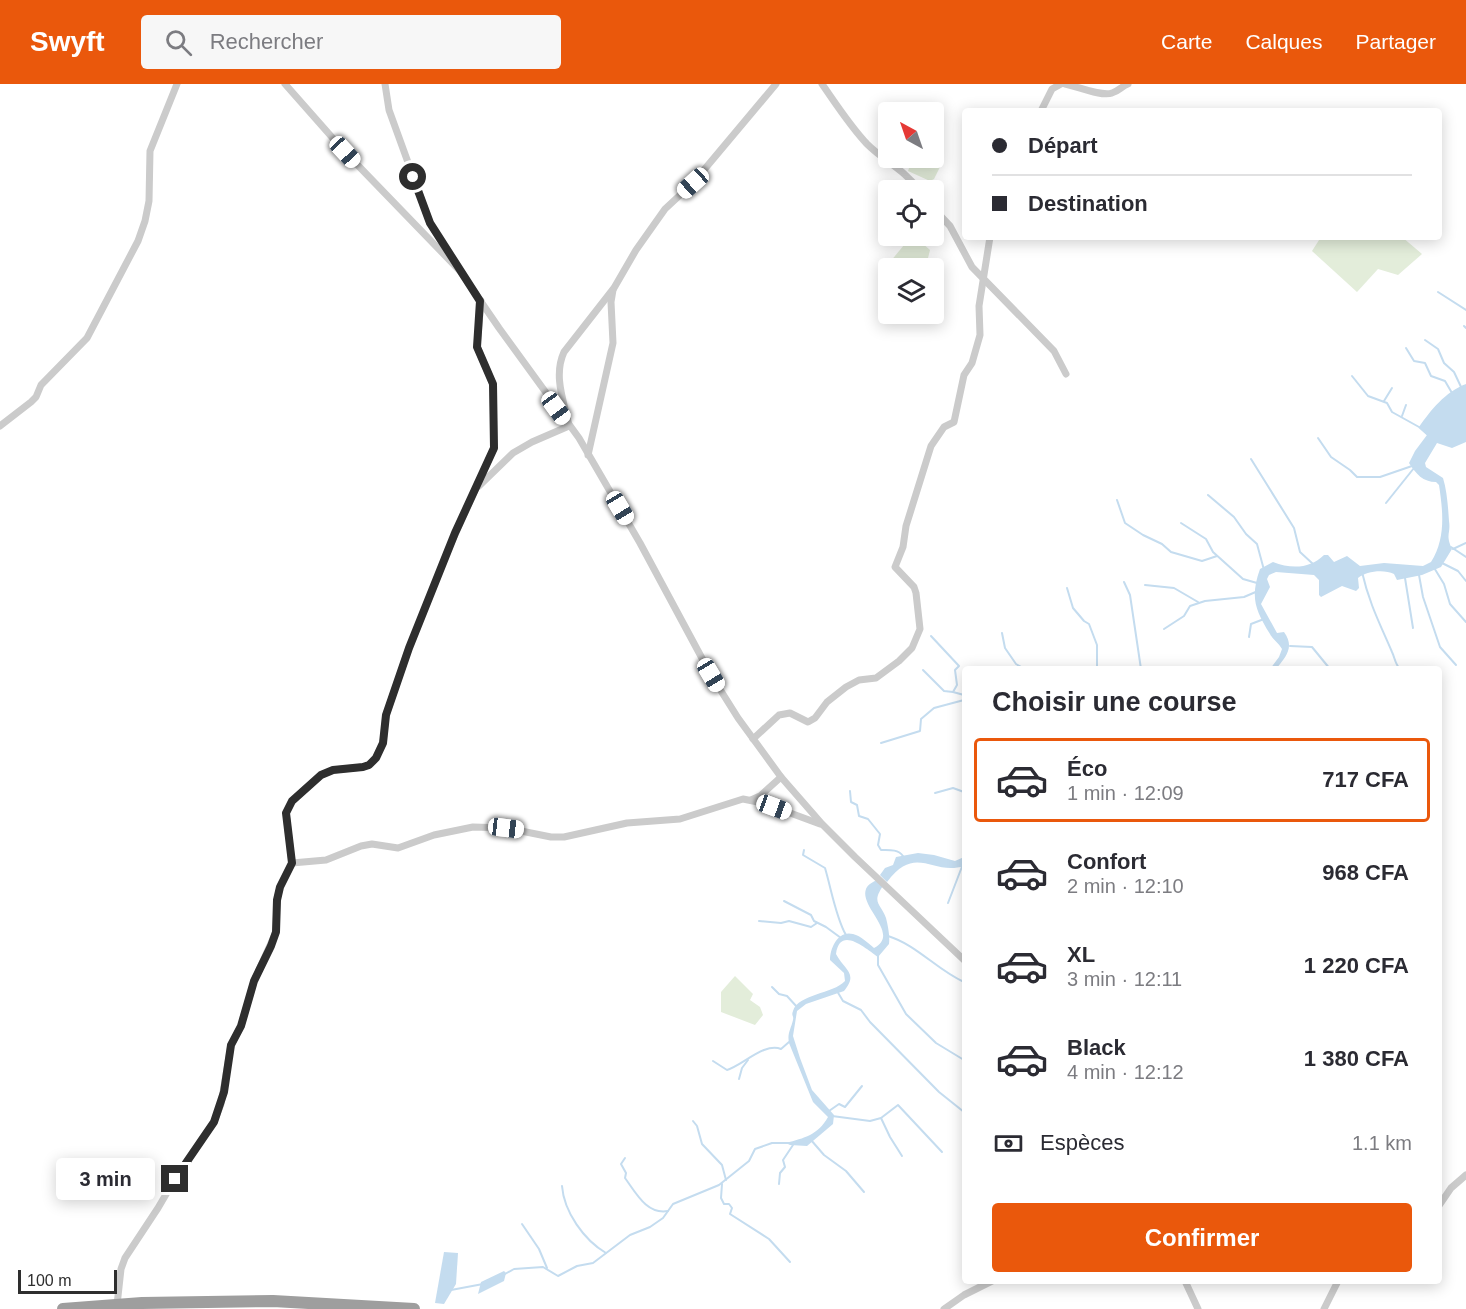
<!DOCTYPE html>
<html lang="fr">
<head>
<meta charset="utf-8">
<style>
  :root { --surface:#fff; --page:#f7f7f7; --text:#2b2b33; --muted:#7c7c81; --line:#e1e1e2; --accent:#ea580c }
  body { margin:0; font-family:Arial,sans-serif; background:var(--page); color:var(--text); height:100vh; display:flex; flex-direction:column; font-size:22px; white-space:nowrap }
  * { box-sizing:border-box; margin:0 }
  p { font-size:20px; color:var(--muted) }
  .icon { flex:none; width:33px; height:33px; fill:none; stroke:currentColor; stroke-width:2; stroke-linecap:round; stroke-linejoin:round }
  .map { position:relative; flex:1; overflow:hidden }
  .sheet { position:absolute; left:962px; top:582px; width:480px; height:618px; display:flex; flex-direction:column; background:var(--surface); border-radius:6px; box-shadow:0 3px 15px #0003 }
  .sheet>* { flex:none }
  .banner { position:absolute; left:962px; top:24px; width:480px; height:132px; border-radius:6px; box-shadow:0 3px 15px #0003; display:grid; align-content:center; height:132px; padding:0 30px; background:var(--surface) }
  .needle { width:39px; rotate:320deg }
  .buttons { position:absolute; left:878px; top:18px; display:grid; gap:12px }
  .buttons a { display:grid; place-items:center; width:66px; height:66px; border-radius:6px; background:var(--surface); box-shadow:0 3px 15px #0003; font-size:30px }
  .scale { position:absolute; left:18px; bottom:15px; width:99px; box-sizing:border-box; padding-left:6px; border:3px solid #2e2e2e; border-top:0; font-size:16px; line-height:21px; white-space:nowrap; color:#2e2e2e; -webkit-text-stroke:4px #fff; paint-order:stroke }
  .end { position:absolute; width:27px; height:27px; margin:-14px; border:8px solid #2e2e2e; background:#fff; box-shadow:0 0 0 3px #fff }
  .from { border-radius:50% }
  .bubble { position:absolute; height:42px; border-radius:6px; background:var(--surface); box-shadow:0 3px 15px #0003; font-size:20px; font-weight:600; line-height:42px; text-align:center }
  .car { position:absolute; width:18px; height:36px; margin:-18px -9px; border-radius:8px; box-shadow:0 0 4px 2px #0007; background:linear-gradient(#fff 24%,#345 0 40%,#fff 0 76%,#345 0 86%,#fff 0) }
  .banner b { display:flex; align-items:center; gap:21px; height:57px; font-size:22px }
  .banner b+b { border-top:2px solid var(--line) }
  .banner i { width:15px; height:15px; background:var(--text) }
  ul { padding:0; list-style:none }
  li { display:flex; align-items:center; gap:18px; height:84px; margin:0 12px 9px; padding:0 18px; border:3px solid transparent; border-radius:6px }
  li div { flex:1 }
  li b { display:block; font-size:22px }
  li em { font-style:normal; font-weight:600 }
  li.selected { border-color:var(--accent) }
  li>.icon { width:54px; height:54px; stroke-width:1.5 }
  h2 { padding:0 30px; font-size:27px; line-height:72px }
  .pay { display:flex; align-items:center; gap:15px; height:66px; padding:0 30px; font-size:22px }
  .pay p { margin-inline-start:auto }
  .cta { display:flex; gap:12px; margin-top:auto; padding:12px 30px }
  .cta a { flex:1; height:69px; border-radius:6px; background:var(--accent); color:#fff; font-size:24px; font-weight:600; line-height:69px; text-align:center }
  header { display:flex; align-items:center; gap:36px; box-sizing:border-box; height:84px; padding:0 30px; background:var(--accent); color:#fff }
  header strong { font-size:28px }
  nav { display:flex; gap:33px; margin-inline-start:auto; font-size:21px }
  .search { width:420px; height:54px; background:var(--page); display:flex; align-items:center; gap:15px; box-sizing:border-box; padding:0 21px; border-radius:6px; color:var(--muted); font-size:22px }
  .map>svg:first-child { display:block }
  .green { fill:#e3edda }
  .water { fill:#c4dcef }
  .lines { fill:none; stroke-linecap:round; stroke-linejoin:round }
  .stream { stroke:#c4dcef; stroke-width:2 }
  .minor { stroke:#cbcbcb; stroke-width:7 }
  .trunk { stroke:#9e9e9e; stroke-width:12 }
  .route { stroke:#2e2e2e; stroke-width:8 }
</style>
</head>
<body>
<header>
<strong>Swyft</strong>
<div class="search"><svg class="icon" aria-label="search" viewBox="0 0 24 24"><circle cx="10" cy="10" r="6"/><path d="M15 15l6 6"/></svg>Rechercher</div>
<nav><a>Carte</a><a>Calques</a><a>Partager</a></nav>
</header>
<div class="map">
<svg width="1466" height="1225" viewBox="0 0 1466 1225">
  <rect width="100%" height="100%" fill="#fff"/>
  <g class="green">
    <path d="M913,74H928L941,81L934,95L930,97L908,87Z"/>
    <path d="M1321,153H1402L1422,170L1398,191L1378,185L1357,208L1312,167Z"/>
    <path d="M909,155L922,159L930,166L926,182L923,184H895L890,178Z"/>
    <path d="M735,892L753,910L750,916L760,923L763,931L755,941L721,928V908Z"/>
  </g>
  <g class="water">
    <path d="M1466,300V358L1452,364L1437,359L1425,379L1426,383L1443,394C1447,407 1448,422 1449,437C1451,450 1445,450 1452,465L1441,483L1422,491L1397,496L1394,490C1384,485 1366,487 1358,494L1359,504L1356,507L1342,502L1321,513L1319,511V496L1314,491L1276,488L1269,491L1267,495L1270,503L1261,520L1277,549L1284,548C1295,563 1286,573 1276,585H1270L1279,573L1282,565C1279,559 1273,556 1270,550C1255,526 1250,513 1260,485L1273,478C1291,485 1310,485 1324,471H1328L1334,478L1347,472L1360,482L1384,479L1423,482L1431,478C1446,454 1443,428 1439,401L1436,398C1423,398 1416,390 1409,379L1415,367L1427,351L1419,343C1431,326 1445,308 1466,300Z"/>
    <path d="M918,769L934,771L955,777L964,773V782C932,792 916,759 887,798L880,791L885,784L893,781L896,773Z"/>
    <path d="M877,796L883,802C871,819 881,820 886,834C888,842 890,852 889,860L878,873C866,865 840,841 836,870C844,886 859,889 844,907L806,920L797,927L793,952L800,974L812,1006L834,1031L833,1040L807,1062L790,1061L786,1059C804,1054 818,1051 828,1033L813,1018L789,959C787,949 791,945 793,936C794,931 791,932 793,927C798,910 833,910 845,897L844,889L830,876C830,864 838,846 853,850C861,852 868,859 874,864C901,850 859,823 866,805C868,800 873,798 877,796Z"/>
    <path d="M444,1168L458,1169L456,1200L444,1220L435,1219Z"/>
    <path d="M504,1187L506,1189L504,1197L478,1210L481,1198Z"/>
  </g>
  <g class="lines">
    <g class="stream">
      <path d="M1438,208L1466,226"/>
      <path d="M1464,242L1466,244"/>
      <path d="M1425,256L1438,265L1444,279L1454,288L1462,305"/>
      <path d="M1406,264L1414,277L1425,279L1431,292L1445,297L1452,309"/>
      <path d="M1352,292L1368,312L1387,319L1392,328L1419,343L1428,351"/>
      <path d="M1384,317L1392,304"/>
      <path d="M1402,332L1406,321"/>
      <path d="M1318,354L1331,373L1350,386L1357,393H1380L1412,382"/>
      <path d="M1251,375L1294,444L1300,468L1313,480"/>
      <path d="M1208,411L1234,433L1246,450L1257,460L1264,486"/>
      <path d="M1117,416L1125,439L1143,451L1162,460L1171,468L1202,477L1217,472"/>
      <path d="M1386,419L1414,384"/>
      <path d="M1181,439L1206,455L1213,468L1243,495L1257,499"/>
      <path d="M1451,463L1466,473"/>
      <path d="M1453,465L1466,459"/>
      <path d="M1440,478L1458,487L1466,497"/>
      <path d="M1433,482L1444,500L1450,520L1466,538"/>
      <path d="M1362,488C1369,519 1380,540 1392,568C1395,574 1395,580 1400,585"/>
      <path d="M1419,491L1423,513L1440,563L1456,581"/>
      <path d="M1405,494L1413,544"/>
      <path d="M1124,498L1130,511L1141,585"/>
      <path d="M1145,501L1174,504L1198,518"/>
      <path d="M1067,504L1073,524L1084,537L1089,540L1097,561V585"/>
      <path d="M1164,545L1184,532L1190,522L1205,517L1244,513L1258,507"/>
      <path d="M1002,549L1005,564L1016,580L1025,585"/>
      <path d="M931,552L959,582L955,586L957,601L953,608L964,611"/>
      <path d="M1249,553L1251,540L1264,535"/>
      <path d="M1290,562L1312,563L1330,585"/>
      <path d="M923,586L944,607L953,608"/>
      <path d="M881,659L920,647L921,635L934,624L964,616"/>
      <path d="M850,707L851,718L857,721L859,732L868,735L880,750L878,761L881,766C889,766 898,765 903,772"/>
      <path d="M935,709L953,704L964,708"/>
      <path d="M804,766L803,771L825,784C831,804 836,834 846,851"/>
      <path d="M784,817L811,831L814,837L826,843L841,854"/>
      <path d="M948,819L963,780"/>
      <path d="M759,837L781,839L789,837L811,843L817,839"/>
      <path d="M888,852C917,861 937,886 964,898"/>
      <path d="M878,871V881L906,930L936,959L964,976"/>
      <path d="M772,903L779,910L787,912L797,923"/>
      <path d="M837,907L843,917L861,926L870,938L939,1008L964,1028"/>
      <path d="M713,977L727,986C743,981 765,958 781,965L789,958"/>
      <path d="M739,995L742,984L748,976"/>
      <path d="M829,1027L839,1020L845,1023L862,1002"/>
      <path d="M832,1032L870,1037L881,1034L890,1053L902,1072"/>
      <path d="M881,1034L898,1021L942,1068"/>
      <path d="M693,1037L697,1042L702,1060L722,1081L726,1096"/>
      <path d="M811,1056L824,1071L846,1087L864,1108"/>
      <path d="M625,1074L621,1080L626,1089L625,1094C636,1109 647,1131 668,1127"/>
      <path d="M722,1100L721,1114L724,1120H729L732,1124L730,1130L769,1155L790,1178"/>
      <path d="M779,1100L780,1089L785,1083L783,1076L793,1061"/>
      <path d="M562,1102C564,1128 584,1156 606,1169"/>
      <path d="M522,1140L539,1165L547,1184"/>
      <path d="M505,1190L514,1185L543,1183L558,1192L577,1182L593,1179L630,1151L650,1143L663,1134L673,1120L719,1101L749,1077L755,1065L772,1059H789"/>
      <path d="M451,1206L483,1200"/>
    </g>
    <g class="minor">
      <path d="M285,0L345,68L460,187L499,244L579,354L640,459L711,591L738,634L781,693L822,740L855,773L964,876"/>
      <path d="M385,0L389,26L430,139L452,175"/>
      <path d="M822,0C836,20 850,42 867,60C884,77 905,86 919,106"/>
      <path d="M1065,0C1076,2 1102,13 1112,9C1119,7 1122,2 1128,0"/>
      <path d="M1041,27L1052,5L1061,0"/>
      <path d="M933,124L950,142L972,183L1054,267L1066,290"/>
      <path d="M0,342L31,318L36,313L41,301L87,254L138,157L145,137L149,117L150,67L177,0"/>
      <path d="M588,371L613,259L611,218L613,206"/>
      <path d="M479,402L513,369L532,358L569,342C564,317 553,292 564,268L614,204L636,166L665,125L693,99L776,0"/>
      <path d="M753,655L779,631L790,629L808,638L815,634L827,618L846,603L859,596L876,594L899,577L912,564L920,545L916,509L914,503L895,483L903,463L906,442L931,362L944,343L954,338L964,291L972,279L980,251L979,222L990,153"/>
      <path d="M751,716L760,712L781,693"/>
      <path d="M292,779L326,776L361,762L372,760L398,764L434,751L473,743L506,744L551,753H564L627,739L680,735L743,715L763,719L820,740"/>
      <path d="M1438,1123L1451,1104L1466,1091"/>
      <path d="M1185,1197L1198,1225"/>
      <path d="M117,1221L121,1185L125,1174L158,1124L175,1095L214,1038L221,1020L231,961L241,942L254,897L276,848L277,816L280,803L292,779L286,729L292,717L321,691L333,686L363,683L369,681L376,673L383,659L386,631L409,564L448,466L494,364L493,300L477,263L481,217"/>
      <path d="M944,1225L964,1211L992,1197"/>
      <path d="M1324,1225L1338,1197"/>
    </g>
    <path class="trunk" d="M63,1225L142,1219L273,1217L414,1225"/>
  </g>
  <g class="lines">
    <path class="route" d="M175,1095L214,1038L224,1008L231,961L241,942L254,897L271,862L276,848L277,816L280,803L292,779L286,729L292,717L321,691L333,686L363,683L369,681L376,674L383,659L386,631L409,564L455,449L494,364L493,300L477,263L480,217L430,139L413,93"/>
  </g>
</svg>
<div class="buttons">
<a><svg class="needle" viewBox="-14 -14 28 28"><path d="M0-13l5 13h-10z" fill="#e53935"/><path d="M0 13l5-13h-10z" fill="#7c7c81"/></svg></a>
<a><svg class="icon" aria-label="locate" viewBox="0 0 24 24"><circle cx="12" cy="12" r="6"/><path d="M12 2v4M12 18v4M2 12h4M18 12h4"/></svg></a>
<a><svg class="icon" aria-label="layers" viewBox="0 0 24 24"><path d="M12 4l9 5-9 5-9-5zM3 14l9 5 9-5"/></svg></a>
</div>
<div class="scale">100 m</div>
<i class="end from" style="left:413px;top:93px"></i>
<i class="end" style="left:175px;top:1095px"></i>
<div class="bubble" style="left:56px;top:1074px;width:99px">3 min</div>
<i class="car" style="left:345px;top:68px;rotate:137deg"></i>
<i class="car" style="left:693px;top:99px;rotate:228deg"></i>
<i class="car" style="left:556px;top:324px;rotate:144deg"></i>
<i class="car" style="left:620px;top:424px;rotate:149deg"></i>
<i class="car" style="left:711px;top:591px;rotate:149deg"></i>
<i class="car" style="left:774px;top:723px;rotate:110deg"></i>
<i class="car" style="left:506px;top:744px;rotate:97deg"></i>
<div class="banner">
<b><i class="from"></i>Départ</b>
<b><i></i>Destination</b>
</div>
<section class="sheet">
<h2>Choisir une course</h2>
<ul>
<li class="selected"><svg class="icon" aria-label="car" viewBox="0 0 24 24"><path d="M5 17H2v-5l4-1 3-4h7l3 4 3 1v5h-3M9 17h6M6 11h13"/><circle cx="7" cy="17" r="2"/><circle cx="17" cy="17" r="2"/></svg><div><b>Éco</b><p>1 min · 12:09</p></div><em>717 CFA</em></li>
<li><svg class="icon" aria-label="car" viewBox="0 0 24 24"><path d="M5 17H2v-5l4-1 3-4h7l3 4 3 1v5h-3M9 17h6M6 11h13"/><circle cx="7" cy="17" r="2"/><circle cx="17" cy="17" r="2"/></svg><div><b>Confort</b><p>2 min · 12:10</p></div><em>968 CFA</em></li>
<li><svg class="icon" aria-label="car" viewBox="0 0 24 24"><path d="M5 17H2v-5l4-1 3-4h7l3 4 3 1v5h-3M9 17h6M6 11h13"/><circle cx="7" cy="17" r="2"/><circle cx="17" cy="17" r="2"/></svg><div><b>XL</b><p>3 min · 12:11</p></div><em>1 220 CFA</em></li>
<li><svg class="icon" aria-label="car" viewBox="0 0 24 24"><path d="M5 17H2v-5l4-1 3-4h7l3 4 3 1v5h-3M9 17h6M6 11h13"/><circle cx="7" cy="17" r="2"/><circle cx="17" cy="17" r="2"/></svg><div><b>Black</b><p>4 min · 12:12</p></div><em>1 380 CFA</em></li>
</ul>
<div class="pay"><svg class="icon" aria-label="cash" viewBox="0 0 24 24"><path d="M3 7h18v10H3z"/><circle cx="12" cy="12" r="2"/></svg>Espèces<p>1.1 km</p></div>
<div class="cta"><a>Confirmer</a></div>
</section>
</div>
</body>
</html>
